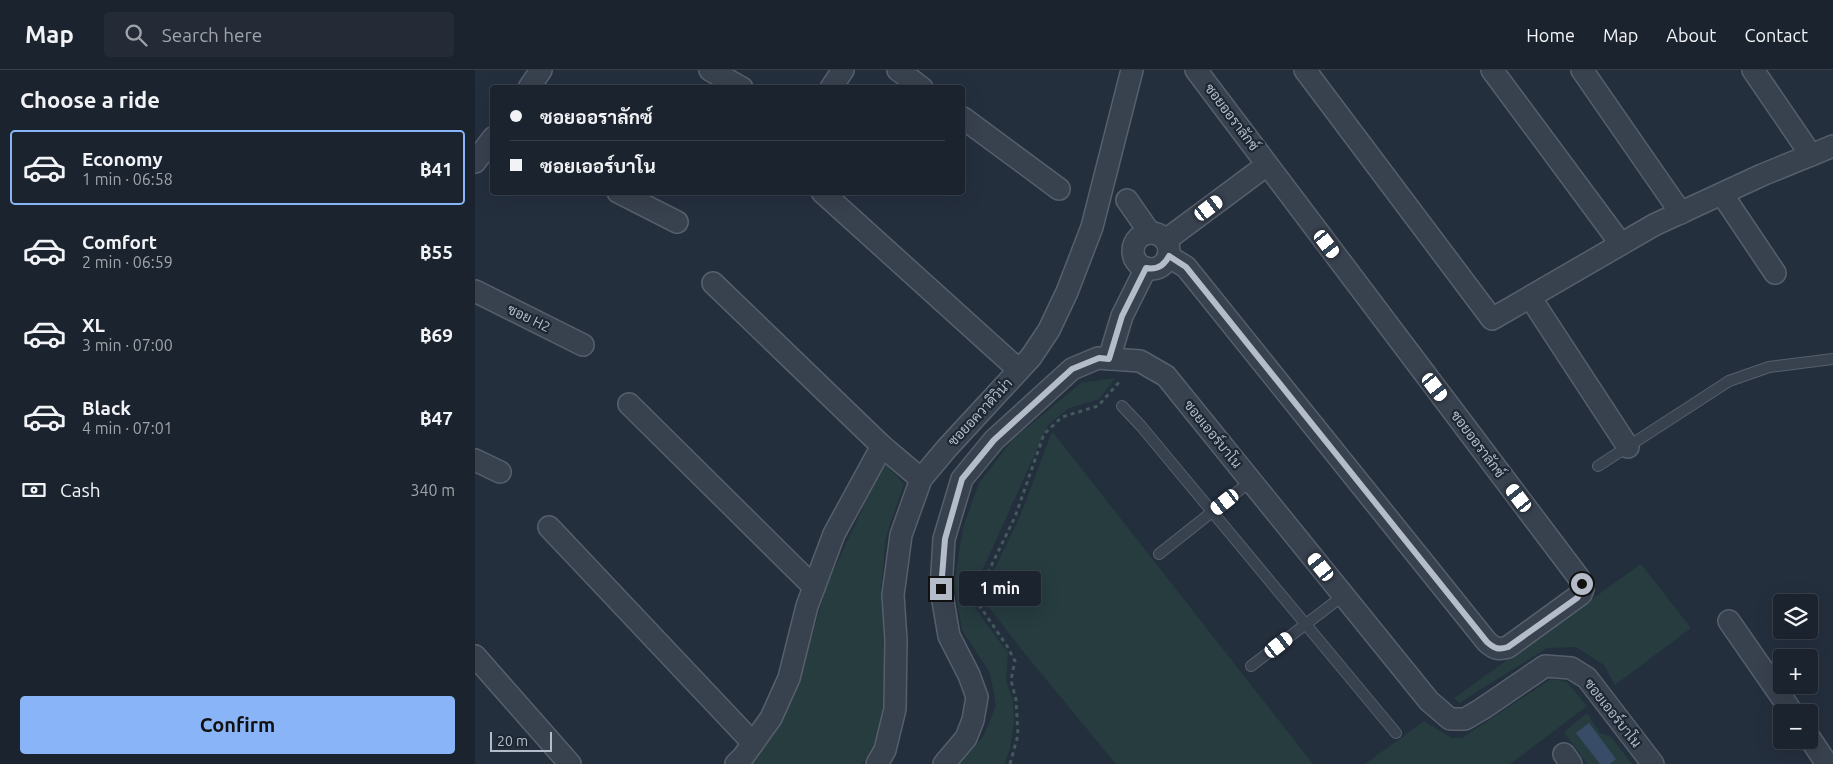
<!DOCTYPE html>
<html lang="en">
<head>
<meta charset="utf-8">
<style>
  :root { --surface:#1b232e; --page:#242b36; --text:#f1f3f6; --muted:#a0a4aa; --line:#39404a; --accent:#8ab4f8 }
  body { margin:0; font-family:Ubuntu,Sarabun,sans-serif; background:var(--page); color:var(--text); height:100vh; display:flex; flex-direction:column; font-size:19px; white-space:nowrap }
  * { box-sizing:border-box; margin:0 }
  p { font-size:16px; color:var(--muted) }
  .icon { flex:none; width:28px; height:28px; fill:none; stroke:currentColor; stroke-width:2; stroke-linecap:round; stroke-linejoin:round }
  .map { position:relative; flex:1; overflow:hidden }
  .details { display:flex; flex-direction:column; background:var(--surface); width:475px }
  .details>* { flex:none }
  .hud { position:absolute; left:15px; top:15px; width:475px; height:110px; border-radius:5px; box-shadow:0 5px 20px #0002,0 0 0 1px var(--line); display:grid; align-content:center; height:110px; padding:0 20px; background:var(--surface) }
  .fabs { position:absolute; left:1298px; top:524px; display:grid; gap:10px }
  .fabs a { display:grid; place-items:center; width:45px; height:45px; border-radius:5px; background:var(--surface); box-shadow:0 5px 20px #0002,0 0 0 1px var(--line); font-size:25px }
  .scale { position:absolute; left:15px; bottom:12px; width:62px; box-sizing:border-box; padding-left:5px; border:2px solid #b4bcc9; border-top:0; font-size:14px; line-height:18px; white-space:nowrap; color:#b4bcc9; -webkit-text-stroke:4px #1d2633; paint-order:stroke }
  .end { position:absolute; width:22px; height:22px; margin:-11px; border:6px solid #b4bcc9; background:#111; box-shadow:0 0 0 2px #111 }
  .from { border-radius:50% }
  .bubble { position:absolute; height:35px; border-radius:5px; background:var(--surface); box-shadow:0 5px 20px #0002,0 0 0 1px var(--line); font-size:16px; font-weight:700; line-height:35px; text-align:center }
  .car { position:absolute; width:15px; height:30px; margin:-15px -8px; border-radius:6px; box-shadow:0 0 4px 1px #0007; background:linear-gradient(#fff 24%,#345 0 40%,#fff 0 76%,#345 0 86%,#fff 0) }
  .hud b { display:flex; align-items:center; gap:18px; height:48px; font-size:19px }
  .hud b+b { border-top:1px solid var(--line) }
  .hud i { width:12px; height:12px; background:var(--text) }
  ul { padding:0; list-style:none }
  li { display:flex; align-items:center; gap:15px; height:75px; margin:0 10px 8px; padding:0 10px; border:2px solid transparent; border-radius:5px }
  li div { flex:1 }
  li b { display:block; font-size:19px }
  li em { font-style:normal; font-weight:700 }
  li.selected { border-color:var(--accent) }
  li>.icon { width:45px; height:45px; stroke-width:1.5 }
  h2 { padding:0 20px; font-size:22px; line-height:60px }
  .pay { display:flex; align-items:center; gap:12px; height:55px; padding:0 20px; font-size:19px }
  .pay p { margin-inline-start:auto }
  .action { display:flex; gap:10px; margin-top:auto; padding:10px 20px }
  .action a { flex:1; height:58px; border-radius:5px; background:var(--accent); color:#111; font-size:20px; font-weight:700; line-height:58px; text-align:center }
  header { display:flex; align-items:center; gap:30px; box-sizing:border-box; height:70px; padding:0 25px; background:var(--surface); border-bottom:1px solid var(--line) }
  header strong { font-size:24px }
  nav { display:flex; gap:28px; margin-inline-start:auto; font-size:18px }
  .search { width:350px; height:45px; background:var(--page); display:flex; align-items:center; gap:12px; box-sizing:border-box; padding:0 18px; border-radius:5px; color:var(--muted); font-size:19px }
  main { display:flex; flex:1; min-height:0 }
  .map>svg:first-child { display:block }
  .green { fill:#263c3f }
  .water { fill:#394c67 }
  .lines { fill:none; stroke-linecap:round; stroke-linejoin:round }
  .service-casing { stroke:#565f6c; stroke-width:12 }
  .minor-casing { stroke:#565f6c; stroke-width:24 }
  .path { stroke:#44595c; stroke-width:3; stroke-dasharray:4 4; stroke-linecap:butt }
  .service { stroke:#38414e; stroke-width:10 }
  .minor { stroke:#38414e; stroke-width:21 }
  .route { stroke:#b4bcc9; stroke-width:6 }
  .labels { text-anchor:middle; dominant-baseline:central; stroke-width:4.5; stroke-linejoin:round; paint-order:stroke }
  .street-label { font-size:14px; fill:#b4bcc9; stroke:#1d2633 }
</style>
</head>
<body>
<header>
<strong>Map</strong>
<div class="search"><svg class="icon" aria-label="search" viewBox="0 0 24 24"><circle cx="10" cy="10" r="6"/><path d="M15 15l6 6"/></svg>Search here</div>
<nav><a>Home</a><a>Map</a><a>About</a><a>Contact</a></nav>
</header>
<main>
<section class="details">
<h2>Choose a ride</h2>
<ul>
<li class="selected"><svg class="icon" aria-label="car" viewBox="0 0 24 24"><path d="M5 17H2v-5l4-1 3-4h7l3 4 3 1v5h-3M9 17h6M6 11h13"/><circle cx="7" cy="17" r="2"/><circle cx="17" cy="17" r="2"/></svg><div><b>Economy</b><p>1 min · 06:58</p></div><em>฿41</em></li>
<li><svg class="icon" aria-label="car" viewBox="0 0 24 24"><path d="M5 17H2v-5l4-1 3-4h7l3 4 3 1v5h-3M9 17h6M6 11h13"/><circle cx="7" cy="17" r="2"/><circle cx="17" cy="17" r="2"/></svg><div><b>Comfort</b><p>2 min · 06:59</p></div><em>฿55</em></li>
<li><svg class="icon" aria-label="car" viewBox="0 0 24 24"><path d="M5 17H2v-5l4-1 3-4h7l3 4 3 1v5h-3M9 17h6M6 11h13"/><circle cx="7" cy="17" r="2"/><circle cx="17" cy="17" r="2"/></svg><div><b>XL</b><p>3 min · 07:00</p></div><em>฿69</em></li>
<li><svg class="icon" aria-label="car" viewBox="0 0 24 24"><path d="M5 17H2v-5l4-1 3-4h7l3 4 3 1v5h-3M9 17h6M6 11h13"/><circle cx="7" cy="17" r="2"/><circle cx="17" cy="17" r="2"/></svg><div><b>Black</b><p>4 min · 07:01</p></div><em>฿47</em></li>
</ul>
<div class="pay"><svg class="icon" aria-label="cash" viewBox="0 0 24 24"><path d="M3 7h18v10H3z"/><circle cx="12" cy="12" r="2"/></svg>Cash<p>340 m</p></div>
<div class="action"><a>Confirm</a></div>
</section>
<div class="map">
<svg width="1358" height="694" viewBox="0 0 1358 694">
  <rect width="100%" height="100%" fill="#242f3e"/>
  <g class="green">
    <path d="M640,308L624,329L594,338L573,355L494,530L533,583L531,611L538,630L539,653L535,679L529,694H485L508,667L521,636L515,603L487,560L479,514L488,458L504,413L538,369L606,313Z"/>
    <path d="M577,362L588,375L838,694H641L546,579L506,527L546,444Z"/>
    <path d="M409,393L429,414L411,467L406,519L412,626L403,673L387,694H272L320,625L352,514Z"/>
    <path d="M1166,494L1216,558L1140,615L1129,595L1101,577L1072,578L984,633L979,628Z"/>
    <path d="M1076,609L1092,612L1112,636L1035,694H890L949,651L977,668H987Z"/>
    <path d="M1112,643L1125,663L1136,667L1157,694H1112L1089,662Z"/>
  </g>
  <path class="water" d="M1114,653L1141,689L1135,694H1125L1101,663Z"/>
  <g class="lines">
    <g class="service-casing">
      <g id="service">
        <path d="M647,336L666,356L921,663"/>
        <path d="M1123,396L1254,311L1294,297L1358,289"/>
        <path d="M684,484L776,411"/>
        <path d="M776,596L869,525"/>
      </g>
    </g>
    <g class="minor-casing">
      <g id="minor">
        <path d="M235,0L267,18"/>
        <path d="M423,0L447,18"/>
        <path d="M830,0L1017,249L1179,155L1287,105L1358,76"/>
        <path d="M1017,0L1146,174"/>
        <path d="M1107,0L1206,143"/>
        <path d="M1278,0L1336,85"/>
        <path d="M54,18L66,0"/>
        <path d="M356,18L368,0"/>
        <path d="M488,48L584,119"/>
        <path d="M0,92L18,68"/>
        <path d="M143,122L202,152"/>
        <path d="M347,122L544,300"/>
        <path d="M1247,124L1300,203"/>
        <path d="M652,130L675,163"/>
        <circle cx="676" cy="181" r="18"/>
        <path d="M691,170L792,95"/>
        <path d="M693,186L711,197L1012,572C1020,579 1024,580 1033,577L1106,524L1108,519L1104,508L721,0"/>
        <path d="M238,213L407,376L446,409"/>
        <path d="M0,221L108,275"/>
        <path d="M1055,227L1153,377"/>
        <path d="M634,289L647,246L671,198"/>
        <path d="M154,334L339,517"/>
        <path d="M0,390L25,402"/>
        <path d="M74,457L278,673"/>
        <path d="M1254,551L1317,642"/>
        <path d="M0,586L95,694"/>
        <path d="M1334,667L1352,694"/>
        <path d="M1089,684L1096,694"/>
        <path d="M261,694L268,687L296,648L314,608L332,536L359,464L407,376"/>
        <path d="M402,694L410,680L420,639L421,570L418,525L426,465L446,409L472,378L556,287L574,260L592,222L617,157L657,0"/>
        <path d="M469,694L491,668L498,650L502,627L494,605L474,566L466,519L469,469L487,409L519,370L597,299L623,288L665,291L691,306L954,631L975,649H990L1007,639L1070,596L1096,598L1112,608L1178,694"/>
      </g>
    </g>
    <path class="path" d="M535,694L543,665L541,630L536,610L540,591L532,576L500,529L540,447L569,364L587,347L623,336L645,311"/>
    <use href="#service" class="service"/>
    <use href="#minor" class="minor"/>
  </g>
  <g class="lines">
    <path class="route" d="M466,519L470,469L487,409L519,370L597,299L624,288L634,289L647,246L671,198C681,200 689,196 694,186L711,197L1012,572C1020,579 1024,580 1033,577L1102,528L1108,519L1107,514"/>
  </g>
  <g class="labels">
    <g class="street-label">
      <text transform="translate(757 47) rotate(53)">ซอยออราลักซ์</text>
      <text transform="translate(54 248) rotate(26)">ซอย H2</text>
      <text transform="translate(505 342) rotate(-47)">ซอยอควาดิวิน่า</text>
      <text transform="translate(738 364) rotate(51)">ซอยเออร์บาโน</text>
      <text transform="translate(1003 374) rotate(53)">ซอยออราลักซ์</text>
      <text transform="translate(1138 643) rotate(52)">ซอยเออร์บาโน</text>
    </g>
  </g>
</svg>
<div class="fabs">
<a><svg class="icon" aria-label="layers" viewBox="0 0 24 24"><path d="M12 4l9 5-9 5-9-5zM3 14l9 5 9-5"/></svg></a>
<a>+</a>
<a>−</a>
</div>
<div class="scale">20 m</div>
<i class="end from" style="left:1107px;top:514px"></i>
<i class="end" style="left:466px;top:519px"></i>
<div class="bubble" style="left:484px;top:501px;width:82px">1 min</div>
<i class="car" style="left:734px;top:138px;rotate:53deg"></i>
<i class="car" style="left:852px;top:174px;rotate:143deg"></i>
<i class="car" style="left:960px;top:317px;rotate:143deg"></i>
<i class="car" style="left:1044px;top:428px;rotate:323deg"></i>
<i class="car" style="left:750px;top:432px;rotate:232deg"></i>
<i class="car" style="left:846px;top:497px;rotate:321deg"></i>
<i class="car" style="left:804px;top:575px;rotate:52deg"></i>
<div class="hud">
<b><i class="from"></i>ซอยออราลักซ์</b>
<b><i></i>ซอยเออร์บาโน</b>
</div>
</div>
</main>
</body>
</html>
